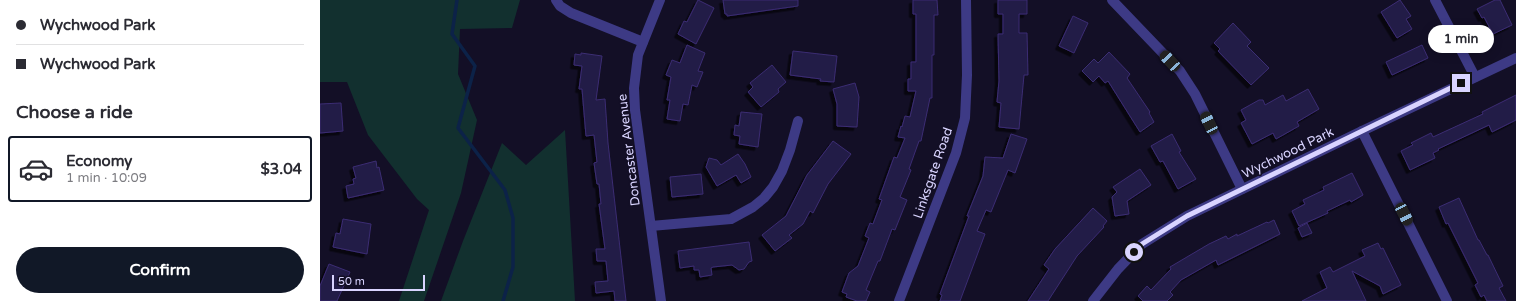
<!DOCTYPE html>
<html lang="en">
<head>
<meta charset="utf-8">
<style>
  :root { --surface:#fff; --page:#f2f2f3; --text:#2b2b33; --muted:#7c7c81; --line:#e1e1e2; --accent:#111827 }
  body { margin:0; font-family:"Varela Round",sans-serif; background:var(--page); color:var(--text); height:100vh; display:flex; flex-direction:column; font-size:15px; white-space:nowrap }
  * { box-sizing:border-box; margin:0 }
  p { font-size:13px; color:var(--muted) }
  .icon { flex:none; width:22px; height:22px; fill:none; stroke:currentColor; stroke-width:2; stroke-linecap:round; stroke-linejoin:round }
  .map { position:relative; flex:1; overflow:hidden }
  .side { display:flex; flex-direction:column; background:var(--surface); width:320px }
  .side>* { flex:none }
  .top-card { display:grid; align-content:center; height:88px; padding:0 16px; background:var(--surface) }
  .scale { position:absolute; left:12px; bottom:10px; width:93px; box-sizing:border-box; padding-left:4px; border:2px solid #d9d4ff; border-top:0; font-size:11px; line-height:14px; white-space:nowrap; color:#d9d4ff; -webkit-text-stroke:3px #130f26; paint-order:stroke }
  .end { position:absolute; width:18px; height:18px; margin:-9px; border:5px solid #d9d4ff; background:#111; box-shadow:0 0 0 2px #111 }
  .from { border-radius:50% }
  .bubble { position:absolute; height:28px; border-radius:14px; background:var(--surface); box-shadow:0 2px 10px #0003; font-size:13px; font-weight:700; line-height:28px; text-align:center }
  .car { position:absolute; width:12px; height:24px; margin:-12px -6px; border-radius:5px; box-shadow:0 0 3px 1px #0007; background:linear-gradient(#222 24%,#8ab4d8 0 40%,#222 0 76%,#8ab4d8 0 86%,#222 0) }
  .top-card b { display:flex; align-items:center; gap:14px; height:38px; font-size:15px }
  .top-card b+b { border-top:1px solid var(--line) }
  .top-card i { width:10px; height:10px; background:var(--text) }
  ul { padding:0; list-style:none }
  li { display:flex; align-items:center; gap:12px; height:66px; margin:0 8px 6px; padding:0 8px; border:2px solid transparent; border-radius:4px }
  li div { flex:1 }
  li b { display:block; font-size:15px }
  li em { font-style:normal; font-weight:700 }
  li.current { border-color:var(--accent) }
  li>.icon { width:36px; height:36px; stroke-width:1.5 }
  h2 { padding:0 16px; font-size:18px; line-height:48px }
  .action { display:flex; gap:8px; margin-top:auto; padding:8px 16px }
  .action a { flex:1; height:46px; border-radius:24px; background:var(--accent); color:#fff; font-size:16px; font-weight:700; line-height:46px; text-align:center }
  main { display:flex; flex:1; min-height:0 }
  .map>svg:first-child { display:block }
  .green { fill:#12302f }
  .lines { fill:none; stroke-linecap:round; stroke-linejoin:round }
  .stream { stroke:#0c2248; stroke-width:3.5 }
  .building { fill:#241b47; stroke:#3b2d73; filter:url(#shadow) }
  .minor { stroke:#3d3a85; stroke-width:10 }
  .route { stroke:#d9d4ff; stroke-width:5 }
  .labels { text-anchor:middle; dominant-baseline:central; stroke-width:3.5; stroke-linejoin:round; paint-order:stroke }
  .street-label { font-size:13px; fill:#d9d4ff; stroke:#130f26 }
</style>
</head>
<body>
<main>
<section class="side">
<div class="top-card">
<b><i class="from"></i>Wychwood Park</b>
<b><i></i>Wychwood Park</b>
</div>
<h2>Choose a ride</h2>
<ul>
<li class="current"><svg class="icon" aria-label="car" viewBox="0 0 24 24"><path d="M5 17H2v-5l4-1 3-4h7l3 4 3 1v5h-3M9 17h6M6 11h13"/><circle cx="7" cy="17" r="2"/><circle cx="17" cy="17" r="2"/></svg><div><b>Economy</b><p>1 min · 10:09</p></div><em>$3.04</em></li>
</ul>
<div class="action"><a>Confirm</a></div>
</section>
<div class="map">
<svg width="1196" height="301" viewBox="0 0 1196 301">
  <defs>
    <filter id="shadow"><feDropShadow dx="-3.5" dy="3.5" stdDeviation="0" flood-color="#0009"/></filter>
  </defs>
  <rect width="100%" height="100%" fill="#130f26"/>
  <g class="green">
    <path d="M0,0H200L192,28L140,29L138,74L157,120L141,193L104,301H79L109,210L97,199L48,135L27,82H0Z"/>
    <path d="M245,130L255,301H121L143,241L182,143L206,165Z"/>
  </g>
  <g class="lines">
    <path class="stream" d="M137,0L132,34L155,66L138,128L185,190L193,218V267L183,301"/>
  </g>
  <g class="building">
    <path d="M378,0L394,8L376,44L358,34L364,21L367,22Z"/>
    <path d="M403,0H478V6L407,16V14H405Z"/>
    <path d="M593,0H617L618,15H614V55H612V98H610L601,141H599L589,169L591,170L580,197L587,200L575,230L572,229L560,261H558L546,290L550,292L546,301H537L526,297L527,294L522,292L529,273L538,266L549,238L545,236L550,223L553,224L562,200L559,199L574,157L577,158L585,138L578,137L581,126L582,127L585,116L590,117L596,91H588V79H591V62H596V14H593Z"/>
    <path d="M678,0H707V14H699V33H707L708,75H704L699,129L679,127L681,103L677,102L679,81L678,34H683V14H678Z"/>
    <path d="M1080,0L1091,16L1086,19L1092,29L1077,38L1061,12Z"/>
    <path d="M1175,0H1180L1192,25L1173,34L1164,17L1162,18L1157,9Z"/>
    <path d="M753,16L768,23L754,53L739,46Z"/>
    <path d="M913,23L931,42L927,46L949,68L931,85L898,51L900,49L894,43Z"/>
    <path d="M367,45L385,53L378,71L383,72L377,87L372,85L368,105L363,104L360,121L347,119L350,100H347L351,77L346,75L352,60L360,63Z"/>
    <path d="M1102,45L1108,58L1072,75L1066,62Z"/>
    <path d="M473,51L517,56L514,82L500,81L501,79L470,75Z"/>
    <path d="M789,52L810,74L807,78L830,112L829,113L834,122L820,132L788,81L785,83L779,76L773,82L762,71L774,59L778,63Z"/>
    <path d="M261,53L282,56L276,100L285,99L288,143L306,301H295L294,291L276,293L275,282L288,281L286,261H277L276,249H285L279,204H281L279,184H277L274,163L277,162L274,135L266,136L262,89H259L262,66L254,65L255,54L261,55Z"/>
    <path d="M452,65L466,82L458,89L459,92L441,107L428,92L433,87L430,83Z"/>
    <path d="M535,83L539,97L537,127L517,126V104L513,89Z"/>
    <path d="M988,89L999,109L977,122L979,126L956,139L953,133L932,144L921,123L926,120L921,110L939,100H943L945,105L963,95L966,101Z"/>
    <path d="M1196,95V120L1172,132L1169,125L1118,149L1119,150L1113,153L1115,158L1090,170L1081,151L1093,145L1091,143L1111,133L1113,137L1163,114L1162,112Z"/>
    <path d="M21,103L23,131L0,133V104Z"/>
    <path d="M421,112L442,114L438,147L419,144L420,136L414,135L415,125L419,126Z"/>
    <path d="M691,134L707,139L695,173L688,170L671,212L666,210L657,231L665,234L640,301H620L622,295L620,294L649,216H647L663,176L665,157L683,158Z"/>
    <path d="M852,134L861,151L859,152L876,179L858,189L843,161L840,162L831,146Z"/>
    <path d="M513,141L531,154L508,184L493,213L490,211L483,224L469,235L472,238L455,251L442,235L466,216L487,175Z"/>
    <path d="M418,154L425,164L431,177L421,183L416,175L397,186L386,167L389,158L397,160L401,165Z"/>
    <path d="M56,161L57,168L59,167L64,190L28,198L26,186L34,184L33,179L36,178L33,167Z"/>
    <path d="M820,169L831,185L807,201L809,214L795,216L792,197L797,192L793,187Z"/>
    <path d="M1032,173L1043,195L1031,202L1030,200L1007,211L1008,213L979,226L972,211L985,204L983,200L1004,190L1003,187Z"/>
    <path d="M381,174L383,194L352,197L350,177Z"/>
    <path d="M1139,198L1158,240H1159L1167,255H1168L1183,286L1179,288L1186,301H1167L1164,295L1161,297L1155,285L1158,283L1128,223L1126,224L1119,207Z"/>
    <path d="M773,208L787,221L783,226L784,227L757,256L728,301H708L729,269L724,265L735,249Z"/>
    <path d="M23,219L51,224L47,254L13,247L16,233L20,234Z"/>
    <path d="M954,220L960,234L898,265L896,260L861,280L850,292L853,295L847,301H823L818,296L827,286L831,290L851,269L850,267L889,244L906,236L908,239L917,234V236L947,222L948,223Z"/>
    <path d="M987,223L992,233L982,237L978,228Z"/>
    <path d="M429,242L432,261L429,262L424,269L419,270L412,265L393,267L391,268L392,275L380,277L379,270H374V266L360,268L358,251Z"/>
    <path d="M1058,243L1061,249L1063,248L1081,285L1063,294L1060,286L1032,271L1046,301H982L1007,288L1000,272L1010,267L1013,272L1045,256L1042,250Z"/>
    <path d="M9,264L30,272L17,301H0V286Z"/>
  </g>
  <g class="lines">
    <g class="minor">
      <path d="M236,0L240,6L251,13L323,42"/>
      <path d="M340,0L318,55L314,88L315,110L341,301"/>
      <path d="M792,0L860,71L875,94L922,189"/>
      <path d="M1115,0L1155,77"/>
      <path d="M1042,131L1127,301"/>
      <path d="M331,226L411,219L433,207L444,198L453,187L462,171L470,150L478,121"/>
      <path d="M579,301L636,153L645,118L647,75L646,0"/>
      <path d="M773,301L798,269L822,244L867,216L1042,131L1196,58"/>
    </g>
  </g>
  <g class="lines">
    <path class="route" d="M814,252L822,244L867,216L1141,83"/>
  </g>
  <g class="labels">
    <g class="street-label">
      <text transform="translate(309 150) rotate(-97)">Doncaster Avenue</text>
      <text transform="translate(968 153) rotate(-26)">Wychwood Park</text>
      <text transform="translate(613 173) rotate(-71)">Linksgate Road</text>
    </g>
  </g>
</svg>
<div class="scale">50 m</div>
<i class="end from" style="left:814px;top:252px"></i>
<i class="end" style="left:1141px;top:83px"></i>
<div class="bubble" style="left:1108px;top:25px;width:66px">1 min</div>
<i class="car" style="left:850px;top:61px;rotate:317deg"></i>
<i class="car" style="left:889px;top:123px;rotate:334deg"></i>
<i class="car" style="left:1084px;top:214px;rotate:153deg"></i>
</div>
</main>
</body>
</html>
